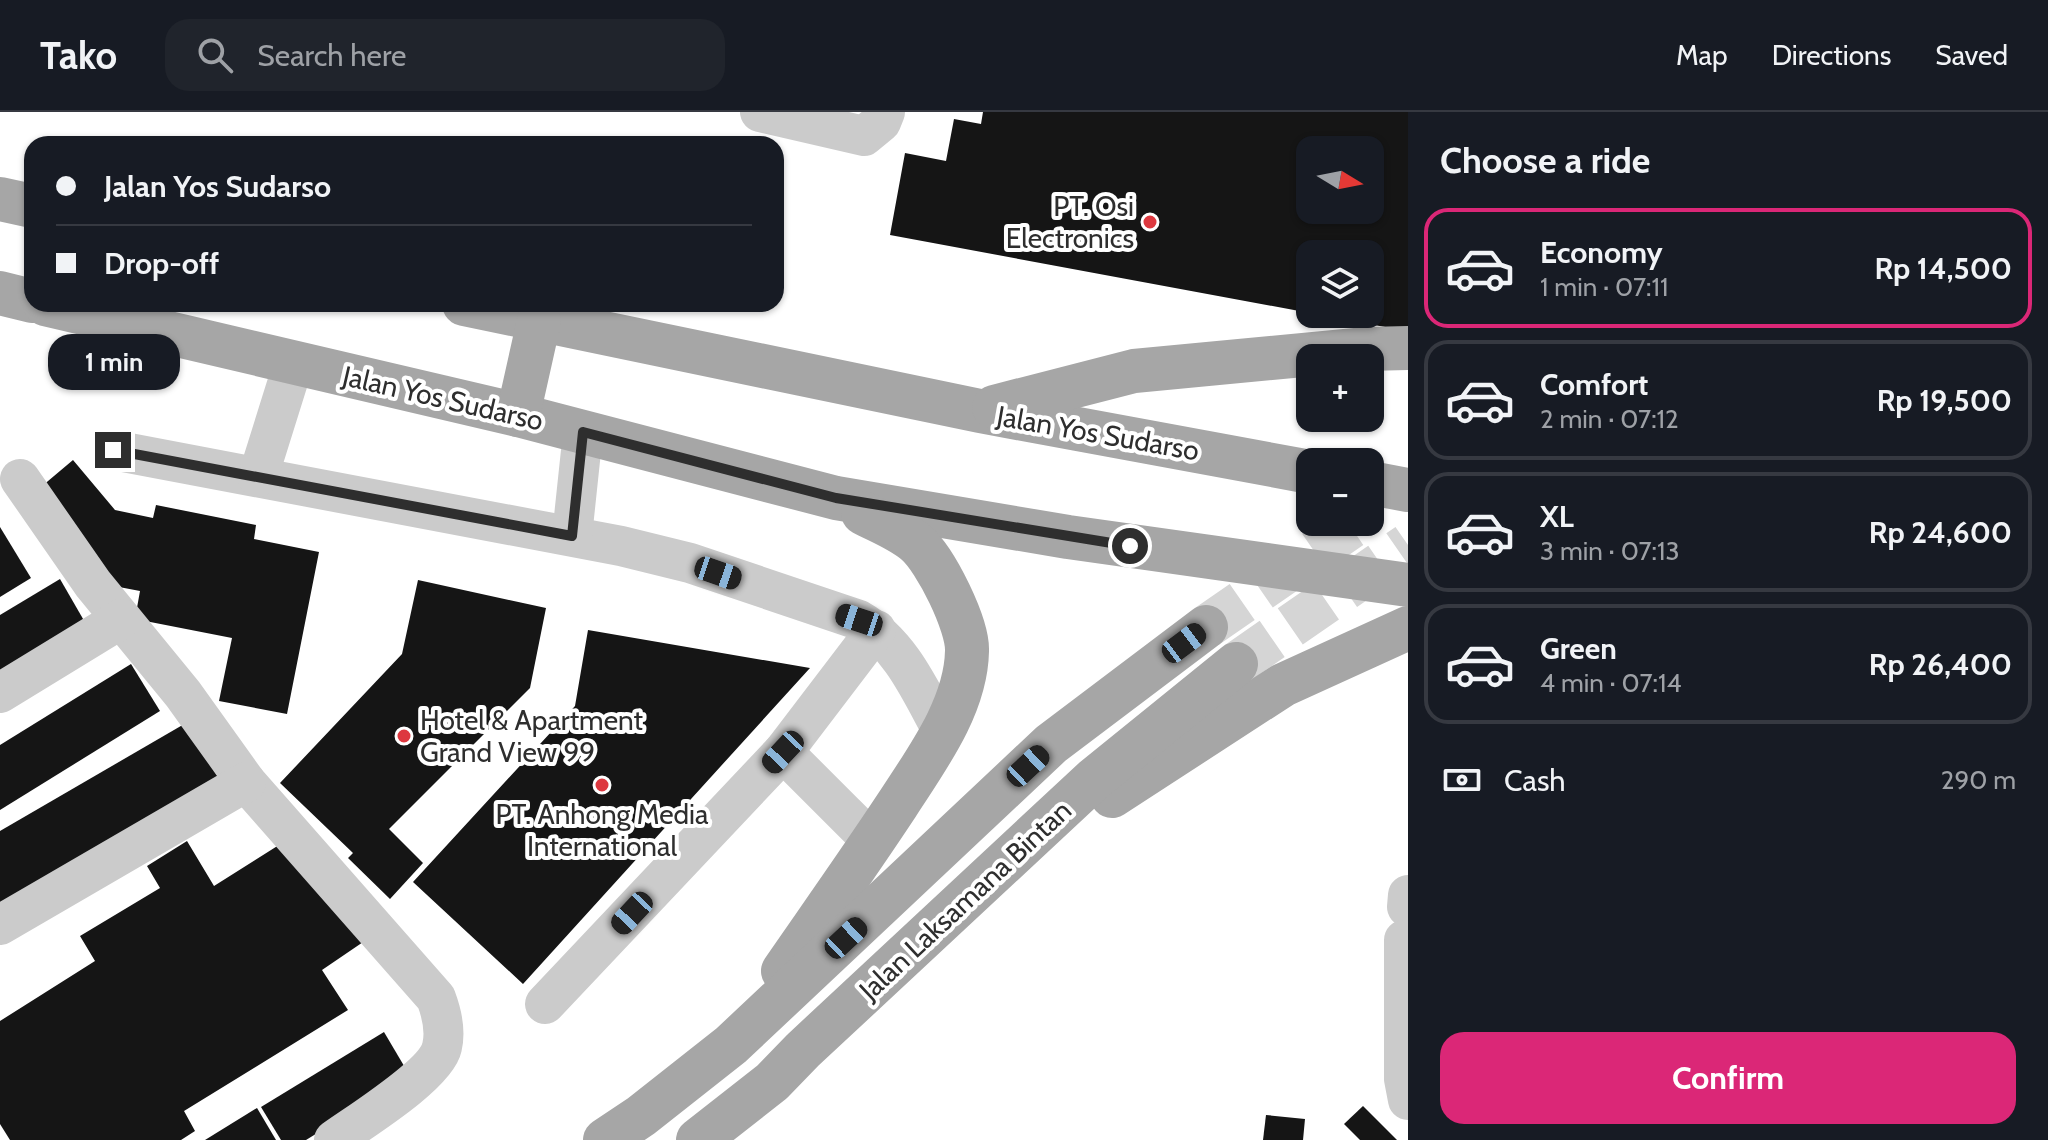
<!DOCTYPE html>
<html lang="en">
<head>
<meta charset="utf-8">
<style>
  :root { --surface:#171b24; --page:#20242c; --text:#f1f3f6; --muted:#9ea1a6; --line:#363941; --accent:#db2777 }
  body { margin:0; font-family:Cabin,sans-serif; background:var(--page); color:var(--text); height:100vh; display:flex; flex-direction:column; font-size:30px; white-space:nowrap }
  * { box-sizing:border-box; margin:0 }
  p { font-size:26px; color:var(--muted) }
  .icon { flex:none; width:44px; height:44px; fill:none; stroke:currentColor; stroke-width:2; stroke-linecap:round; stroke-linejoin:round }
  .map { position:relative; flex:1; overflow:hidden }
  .side { display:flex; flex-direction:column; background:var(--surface); width:640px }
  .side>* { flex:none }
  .guide { position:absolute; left:24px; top:24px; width:760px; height:176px; border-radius:24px; box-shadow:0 2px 6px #0004; display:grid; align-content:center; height:176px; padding:0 32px; background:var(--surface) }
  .needle { width:52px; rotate:100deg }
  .fabs { position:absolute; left:1296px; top:24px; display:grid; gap:16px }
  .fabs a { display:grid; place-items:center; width:88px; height:88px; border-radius:16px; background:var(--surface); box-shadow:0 2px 6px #0004; font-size:40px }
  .end { position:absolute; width:36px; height:36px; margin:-18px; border:10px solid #2e2e2e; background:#fff; box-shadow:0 0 0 4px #fff }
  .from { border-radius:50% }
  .bubble { position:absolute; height:56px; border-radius:24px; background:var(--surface); box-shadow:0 2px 6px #0004; font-size:26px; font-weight:800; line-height:56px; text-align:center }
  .car { position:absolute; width:24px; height:48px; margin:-24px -12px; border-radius:10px; box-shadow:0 0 6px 2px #0007; background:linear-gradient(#222 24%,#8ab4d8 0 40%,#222 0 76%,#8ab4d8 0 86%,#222 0) }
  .guide b { display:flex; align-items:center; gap:28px; height:76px; font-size:30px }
  .guide b+b { border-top:2px solid var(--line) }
  .guide i { width:20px; height:20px; background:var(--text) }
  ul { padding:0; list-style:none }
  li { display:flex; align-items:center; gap:24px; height:120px; margin:0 16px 12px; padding:0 16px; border:4px solid var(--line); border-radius:24px }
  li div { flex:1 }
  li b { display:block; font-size:30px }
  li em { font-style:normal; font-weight:800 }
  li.selected { border-color:var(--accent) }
  li>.icon { width:72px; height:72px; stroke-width:1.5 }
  h2 { padding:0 32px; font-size:36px; line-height:96px }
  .pay { display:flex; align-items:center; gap:20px; height:88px; padding:0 32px; font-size:30px }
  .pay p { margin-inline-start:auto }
  .button { display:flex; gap:16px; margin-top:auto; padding:16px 32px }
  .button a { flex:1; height:92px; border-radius:24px; background:var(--accent); color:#fff; font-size:32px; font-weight:800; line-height:92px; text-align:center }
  header { display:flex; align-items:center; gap:48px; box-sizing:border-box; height:112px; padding:0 40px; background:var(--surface); border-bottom:2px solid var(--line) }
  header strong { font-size:38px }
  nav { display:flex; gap:44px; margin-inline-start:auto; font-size:28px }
  .search { width:560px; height:72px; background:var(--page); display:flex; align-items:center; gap:20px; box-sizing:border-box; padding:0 28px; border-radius:24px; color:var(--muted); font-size:30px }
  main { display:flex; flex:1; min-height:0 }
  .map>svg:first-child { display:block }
  .building { fill:#151515; fill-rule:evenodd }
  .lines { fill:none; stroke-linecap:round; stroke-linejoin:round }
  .major-tunnel { stroke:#d5d5d5; stroke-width:44; stroke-dasharray:44 22; stroke-linecap:butt }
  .minor { stroke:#cbcbcb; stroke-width:40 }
  .major { stroke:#a6a6a6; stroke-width:44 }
  .route { stroke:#2e2e2e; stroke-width:10 }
  .poi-dot { fill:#dd383f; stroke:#fff; stroke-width:3 }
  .labels { text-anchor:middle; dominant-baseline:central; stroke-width:8; stroke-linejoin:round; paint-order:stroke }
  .poi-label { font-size:28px; fill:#2e2e2e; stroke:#fff; text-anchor:end }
  .street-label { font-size:28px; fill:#2e2e2e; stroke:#fff }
</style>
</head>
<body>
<header>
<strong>Tako</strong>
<div class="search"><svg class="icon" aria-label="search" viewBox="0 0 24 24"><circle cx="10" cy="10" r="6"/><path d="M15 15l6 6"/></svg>Search here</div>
<nav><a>Map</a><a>Directions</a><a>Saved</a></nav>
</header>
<main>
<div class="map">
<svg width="1408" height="1028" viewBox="0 0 1408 1028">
  <rect width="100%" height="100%" fill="#fff"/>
  <g class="building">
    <path d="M983,0H1408V219L1323,204L1370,202V142H1310V201L890,123L905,41L946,49L954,7L981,12ZM1310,38H1370V98H1310Z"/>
    <path d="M73,348L115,398L153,406L156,393L256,413L254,427L319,440L287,602L219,589L232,526L135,507L140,479L98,471L35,380Z"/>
    <path d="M0,415L31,466L0,485Z"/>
    <path d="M60,467L90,519L0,572V503Z"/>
    <path d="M418,468L546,496L530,576L389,717L423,751L390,787L348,746L353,741L280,671L402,542Z"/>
    <path d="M588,518L810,556L523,872L413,770L575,594Z"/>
    <path d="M131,552L160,599L0,698V633Z"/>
    <path d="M186,611L218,665L0,792V719Z"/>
    <path d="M290,726L369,826L322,858L348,898L184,999L195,1019L181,1028H10L0,1012V909L95,849L80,824L160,776L147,754L187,729L214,774Z"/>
    <path d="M384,920L410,964L306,1028H281L261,995Z"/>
    <path d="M1363,994L1397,1028H1360L1344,1012Z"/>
    <path d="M257,996L276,1028H205Z"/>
    <path d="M1266,1003L1305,1007L1303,1028H1263Z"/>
  </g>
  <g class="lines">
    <g class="major-tunnel">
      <path d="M1206,515L1358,410"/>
      <path d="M1236,552L1408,433"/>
    </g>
    <g class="minor">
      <path d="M760,0L864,24L881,10L885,0"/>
      <path d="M113,338L621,434L690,451L859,508C901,532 921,580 943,620"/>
      <path d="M258,365L294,250"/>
      <path d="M20,367L93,472L183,582L246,670L436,886C442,902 446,918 442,935C436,963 359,1010 334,1028"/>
      <path d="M572,424L583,320"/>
      <path d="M0,581L121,507"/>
      <path d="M783,640L873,730"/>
      <path d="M1407,795L1408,783"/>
      <path d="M0,813L246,670"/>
      <path d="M1404,828V967L1408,988"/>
      <path d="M545,892L783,640L876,518"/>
    </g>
    <g class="major">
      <path d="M0,87L32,94"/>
      <path d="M0,181L32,189"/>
      <path d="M45,192L518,303L836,386L1068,425L1408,473"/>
      <path d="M464,192L980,299L1310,360"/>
      <path d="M994,295L1134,259L1366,237L1408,236"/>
      <path d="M518,303L539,209"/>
      <path d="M1370,371L1408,378"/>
      <path d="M1112,684L1283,573L1408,516"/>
      <path d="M783,859C821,804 860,749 897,693C926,648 966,595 967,539C968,513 936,448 916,431C901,418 880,410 863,401"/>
      <path d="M605,1028L641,1004L731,933L1051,632L1206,515"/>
      <path d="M698,1028L772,970L803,938L1094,667L1236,552"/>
    </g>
  </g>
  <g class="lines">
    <path class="route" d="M113,338L572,424L583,320L836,386L1130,434"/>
  </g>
  <g class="poi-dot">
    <circle cx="1150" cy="110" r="8"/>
    <circle cx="404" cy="624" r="8"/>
    <circle cx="602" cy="673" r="8"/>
  </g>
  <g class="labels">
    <g class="poi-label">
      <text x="1134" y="94">PT. Osi<tspan x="1134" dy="32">Electronics</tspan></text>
      <text x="420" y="608" text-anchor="start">Hotel &amp; Apartment<tspan x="420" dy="32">Grand View 99</tspan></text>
      <text x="602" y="702" text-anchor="middle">PT. Anhong Media<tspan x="602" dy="32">International</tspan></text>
    </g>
    <g class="street-label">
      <text transform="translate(443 286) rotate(13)">Jalan Yos Sudarso</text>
      <text transform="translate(1098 321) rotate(10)">Jalan Yos Sudarso</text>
      <text transform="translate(965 788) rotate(-43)">Jalan Laksamana Bintan</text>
    </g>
  </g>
</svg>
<div class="fabs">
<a><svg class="needle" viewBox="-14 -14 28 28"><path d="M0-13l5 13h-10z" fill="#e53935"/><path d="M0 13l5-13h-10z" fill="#9ea1a6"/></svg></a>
<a><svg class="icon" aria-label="layers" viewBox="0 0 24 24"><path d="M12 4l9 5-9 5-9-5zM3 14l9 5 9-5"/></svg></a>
<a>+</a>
<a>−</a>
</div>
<i class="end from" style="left:1130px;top:434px"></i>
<i class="end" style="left:113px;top:338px"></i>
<div class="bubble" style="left:48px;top:222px;width:132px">1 min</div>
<i class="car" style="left:718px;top:461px;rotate:109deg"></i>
<i class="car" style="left:859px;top:508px;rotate:288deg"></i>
<i class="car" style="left:1184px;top:531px;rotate:53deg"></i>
<i class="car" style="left:783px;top:640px;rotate:223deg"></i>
<i class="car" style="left:1028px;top:654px;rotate:47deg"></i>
<i class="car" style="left:632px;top:801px;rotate:223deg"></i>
<i class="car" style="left:846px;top:826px;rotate:47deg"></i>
<div class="guide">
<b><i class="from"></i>Jalan Yos Sudarso</b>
<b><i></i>Drop-off</b>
</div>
</div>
<section class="side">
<h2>Choose a ride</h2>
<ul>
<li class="selected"><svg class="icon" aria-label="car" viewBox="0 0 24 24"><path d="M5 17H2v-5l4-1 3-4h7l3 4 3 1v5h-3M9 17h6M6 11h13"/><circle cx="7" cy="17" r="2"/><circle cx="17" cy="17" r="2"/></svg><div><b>Economy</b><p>1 min · 07:11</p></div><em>Rp 14,500</em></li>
<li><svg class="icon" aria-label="car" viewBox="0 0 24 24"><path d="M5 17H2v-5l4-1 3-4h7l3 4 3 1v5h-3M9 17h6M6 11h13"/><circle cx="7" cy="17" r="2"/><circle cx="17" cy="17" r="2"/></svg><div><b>Comfort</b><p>2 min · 07:12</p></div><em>Rp 19,500</em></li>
<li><svg class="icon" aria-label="car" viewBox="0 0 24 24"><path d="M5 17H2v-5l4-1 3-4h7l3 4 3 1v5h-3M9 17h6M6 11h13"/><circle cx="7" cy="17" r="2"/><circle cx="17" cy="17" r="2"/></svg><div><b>XL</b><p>3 min · 07:13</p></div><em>Rp 24,600</em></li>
<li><svg class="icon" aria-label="car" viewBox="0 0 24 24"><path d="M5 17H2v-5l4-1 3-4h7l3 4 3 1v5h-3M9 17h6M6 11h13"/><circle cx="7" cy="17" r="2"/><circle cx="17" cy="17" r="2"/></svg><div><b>Green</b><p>4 min · 07:14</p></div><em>Rp 26,400</em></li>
</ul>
<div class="pay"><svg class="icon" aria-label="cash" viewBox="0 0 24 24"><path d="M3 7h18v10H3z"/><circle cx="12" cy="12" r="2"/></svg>Cash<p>290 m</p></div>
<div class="button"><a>Confirm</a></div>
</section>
</main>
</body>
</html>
